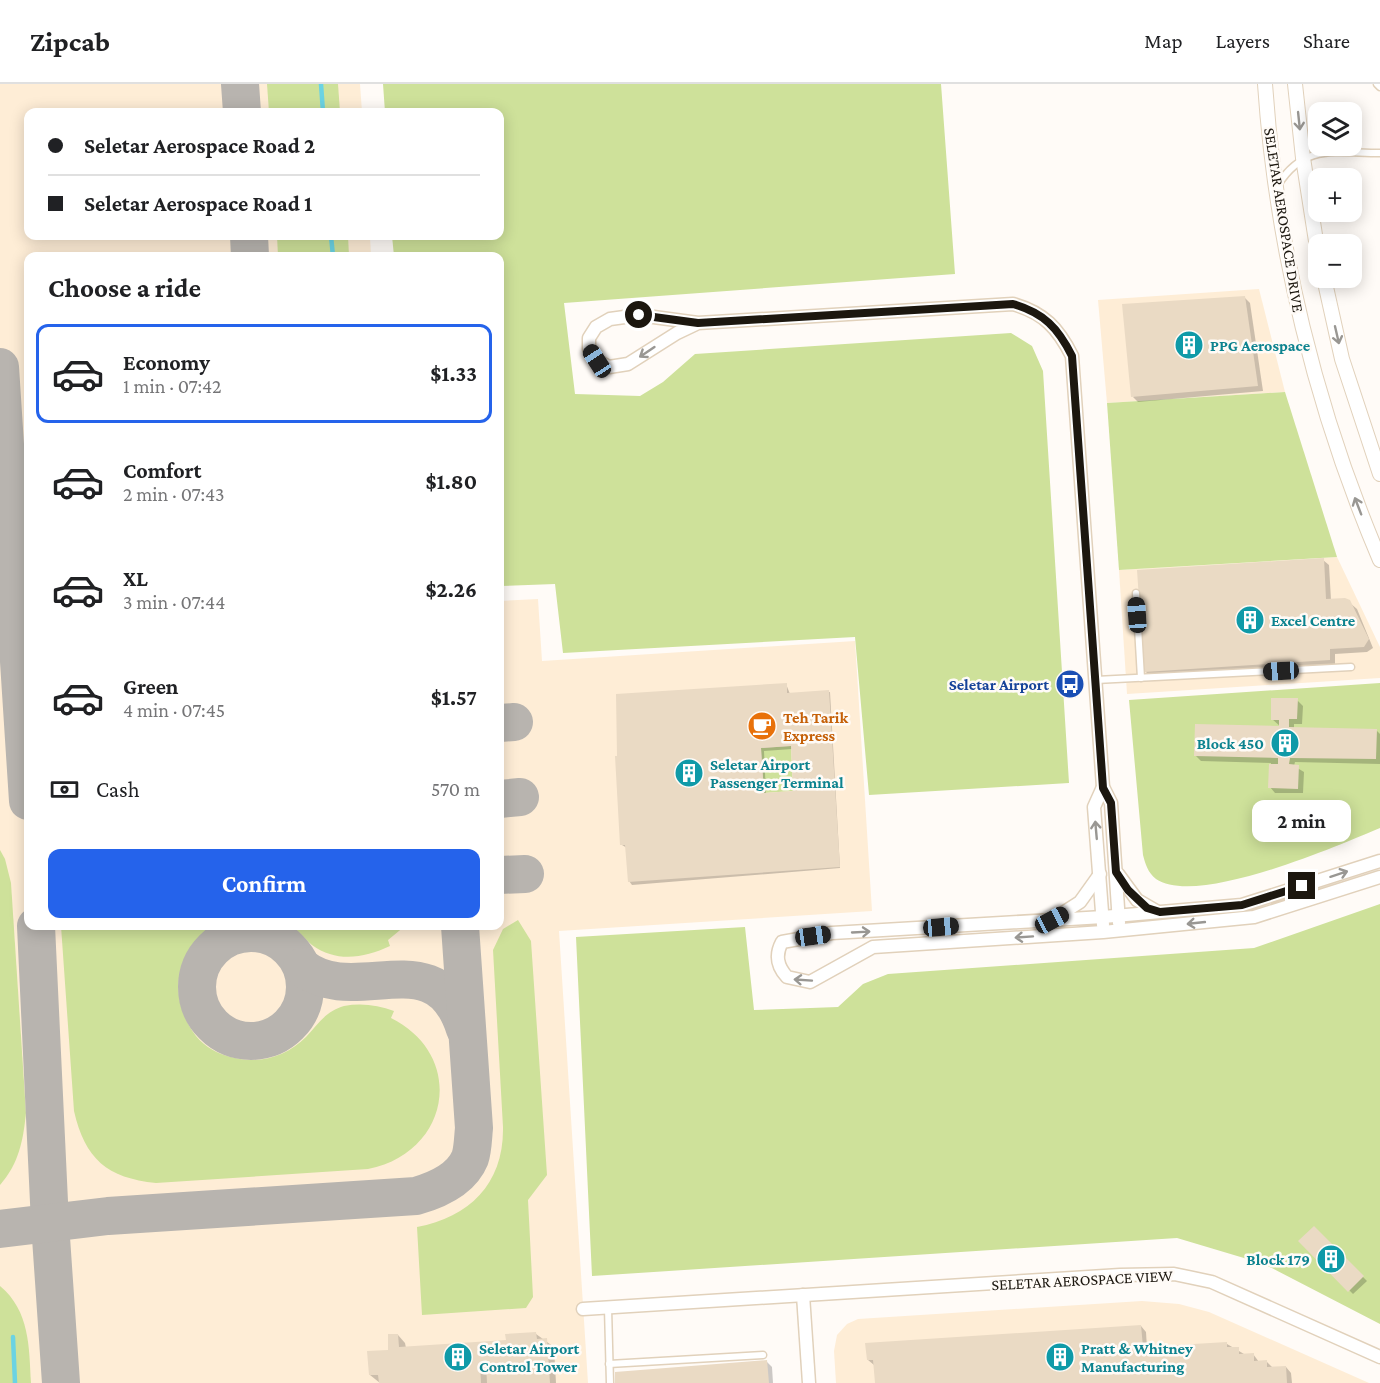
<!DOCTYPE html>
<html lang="en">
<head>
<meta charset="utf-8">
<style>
  :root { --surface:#fff; --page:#f6f6f6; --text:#202124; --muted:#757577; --line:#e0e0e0; --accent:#2563eb }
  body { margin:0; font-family:"Crimson Pro",serif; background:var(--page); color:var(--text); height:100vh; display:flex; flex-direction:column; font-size:22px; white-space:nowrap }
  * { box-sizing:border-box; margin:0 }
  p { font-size:20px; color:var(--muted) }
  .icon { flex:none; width:33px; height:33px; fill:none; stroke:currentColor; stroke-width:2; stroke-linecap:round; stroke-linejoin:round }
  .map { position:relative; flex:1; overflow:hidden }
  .sheet { position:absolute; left:24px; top:168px; width:480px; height:678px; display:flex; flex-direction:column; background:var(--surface); border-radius:12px; box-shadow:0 3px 15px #0003 }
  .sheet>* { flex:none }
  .hud { position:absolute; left:24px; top:24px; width:480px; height:132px; border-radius:12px; box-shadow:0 3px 15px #0003; display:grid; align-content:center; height:132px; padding:0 24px; background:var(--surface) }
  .controls { position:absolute; left:1308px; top:18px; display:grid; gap:12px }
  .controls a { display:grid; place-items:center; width:54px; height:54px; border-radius:12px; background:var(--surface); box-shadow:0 3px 15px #0003; font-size:30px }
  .end { position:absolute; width:27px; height:27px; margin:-14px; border:8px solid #1c170f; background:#fff; box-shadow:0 0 0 3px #fff }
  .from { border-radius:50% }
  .bubble { position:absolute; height:42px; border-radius:12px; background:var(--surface); box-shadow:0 3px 15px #0003; font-size:20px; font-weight:700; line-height:42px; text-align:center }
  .car { position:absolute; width:18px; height:36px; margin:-18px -9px; border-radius:8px; box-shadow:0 0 4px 2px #0007; background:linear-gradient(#222 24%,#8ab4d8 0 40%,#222 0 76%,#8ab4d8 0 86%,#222 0) }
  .hud b { display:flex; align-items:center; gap:21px; height:57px; font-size:22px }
  .hud b+b { border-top:2px solid var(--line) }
  .hud i { width:15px; height:15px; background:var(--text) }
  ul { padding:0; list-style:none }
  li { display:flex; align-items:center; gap:18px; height:99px; margin:0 12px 9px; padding:0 12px; border:3px solid transparent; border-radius:12px }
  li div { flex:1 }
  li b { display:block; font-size:22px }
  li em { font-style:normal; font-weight:700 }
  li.current { border-color:var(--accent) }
  li>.icon { width:54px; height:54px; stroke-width:1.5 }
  h2 { padding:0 24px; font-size:27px; line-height:72px }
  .pay { display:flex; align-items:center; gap:15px; height:66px; padding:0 24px; font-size:22px }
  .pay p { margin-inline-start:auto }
  .button { display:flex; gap:12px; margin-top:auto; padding:12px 24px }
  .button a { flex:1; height:69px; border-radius:12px; background:var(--accent); color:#fff; font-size:24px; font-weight:700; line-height:69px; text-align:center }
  header { display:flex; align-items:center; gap:36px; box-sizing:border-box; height:84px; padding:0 30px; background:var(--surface); border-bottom:2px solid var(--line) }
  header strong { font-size:28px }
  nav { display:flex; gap:33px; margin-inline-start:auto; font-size:21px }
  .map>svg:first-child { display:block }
  .built { fill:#feedd6 }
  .green { fill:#cee19a }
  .shadow { fill:#0003; fill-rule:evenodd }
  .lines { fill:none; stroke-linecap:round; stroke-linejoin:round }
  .stream { stroke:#6bd3e3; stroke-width:4.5 }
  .taxiway { stroke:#b8b4af; stroke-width:38 }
  .building { fill:#eadac4; fill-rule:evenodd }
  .service-casing { stroke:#e1d1bb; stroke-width:9 }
  .minor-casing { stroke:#e1d1bb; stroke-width:15 }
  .tertiary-casing { stroke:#e1d1bb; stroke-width:16 }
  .service { stroke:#fff; stroke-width:6 }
  .minor { stroke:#fff; stroke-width:12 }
  .tertiary { stroke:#fff; stroke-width:14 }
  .oneway { stroke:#999793 }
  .route { stroke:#1c170f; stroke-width:8 }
  .labels { text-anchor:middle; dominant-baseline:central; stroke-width:5; stroke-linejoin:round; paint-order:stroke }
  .street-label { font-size:16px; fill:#1c170f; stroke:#fffbf7 }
  .culture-label { font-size:16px; font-weight:bold; fill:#0d838f; stroke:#fffbf7; text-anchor:start }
  .transit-label { font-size:16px; font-weight:bold; fill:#164399; stroke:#fffbf7; text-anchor:end }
  .food-label { font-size:16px; font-weight:bold; fill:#c56008; stroke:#fffbf7; text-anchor:start }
</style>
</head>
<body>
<header>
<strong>Zipcab</strong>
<nav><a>Map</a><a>Layers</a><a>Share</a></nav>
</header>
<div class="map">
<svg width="1380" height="1299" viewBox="0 0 1380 1299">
  <rect width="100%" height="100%" fill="#fffbf7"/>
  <g class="built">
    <path d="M0,0H360L362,28H28V152H370L371,172H28V842H500V517L538,515L542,577L855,557L872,827L559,847L588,1299H0Z"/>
    <path d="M1259,205L1285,308L1107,319L1098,216Z"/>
    <path d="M1337,473L1380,563V594L1127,610L1119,486Z"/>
    <path d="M1142,1217L1179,1220L1209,1228L1369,1299H836L834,1267L837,1251L847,1240L858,1235Z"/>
  </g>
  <g class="green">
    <path d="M267,0H338L340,28H269Z"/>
    <path d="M383,0H941L955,190L564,219L575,310L640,312L663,298L695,270L1011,249L1032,262L1043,287L1069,699L869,711L855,553L563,569L555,500L500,502V172H394L392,152H500V28H385Z"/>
    <path d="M277,152H348L349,172H278Z"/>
    <path d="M1285,308L1337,473L1119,486L1107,319Z"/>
    <path d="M1380,599V744C1337,762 1197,823 1156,795C1148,789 1145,779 1143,771L1129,616Z"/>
    <path d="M791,662L793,707L764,709L761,664Z"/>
    <path d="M0,766L5,775L11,799L26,1029C23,1057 19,1079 0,1101Z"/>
    <path d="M1380,820V1240L1264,1180L1177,1154L592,1192L576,853L745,843L754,926L838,923L863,900L888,890L1254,864Z"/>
    <path d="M518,836L531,857L547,1091L528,1116L533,1213L526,1224L422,1231L417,1143C470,1133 504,1099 503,1043L493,866L503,845Z"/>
    <path d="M61,842H214C196,853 185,867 180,888C175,912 182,933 196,952C205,963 218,970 231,973C258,981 286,973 306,953C318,940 326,927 344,922C361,919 378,921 394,927L391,934C467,972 450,1069 368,1085L156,1099C107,1094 85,1075 74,1027Z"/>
    <path d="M291,842H290H405L388,856L390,862C364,874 337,879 312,861C305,855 299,847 291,842Z"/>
    <path d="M0,1202C30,1227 29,1263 31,1299H0Z"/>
  </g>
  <g class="shadow">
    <path d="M1245,214L1250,219L1263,307L1138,318L1133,313Z"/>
    <path d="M1323,476L1329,481L1331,516L1350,519L1357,525L1373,564L1367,568L1335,570V581L1151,593L1145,587Z"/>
    <path d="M786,600L790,610L830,608L840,784L632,801L629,797L627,764L622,761ZM792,665L797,708L766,710L764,667Z"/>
    <path d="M1297,616L1303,622L1302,640H1294V645L1376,646L1380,650V680L1295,678L1294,682L1304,688L1303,709H1275L1270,703L1271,679L1201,677L1196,672L1281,643L1272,635Z"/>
    <path d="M1314,1144L1367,1197L1353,1210L1300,1157Z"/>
    <path d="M1141,1242L1146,1248L1147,1264L1227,1260L1244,1270H1253L1259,1278H1267L1272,1283H1286L1291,1289L1292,1299H876L874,1281L868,1276Z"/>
    <path d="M536,1250L554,1263L556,1299H380L370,1291L390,1267L398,1251L405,1259L406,1264L507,1257Z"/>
    <path d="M767,1278L772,1283L773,1299H617Z"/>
  </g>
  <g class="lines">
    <g class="stream">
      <path d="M321,0L323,28"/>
      <path d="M331,152L333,172"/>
      <path d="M13,1253L15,1299"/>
    </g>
    <g class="taxiway">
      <path d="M240,0L242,28"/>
      <path d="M249,152L250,172"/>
      <path d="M0,283L28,717"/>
      <path d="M500,639L514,638"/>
      <path d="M500,715L520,713"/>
      <path d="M500,791L525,790"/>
      <path d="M36,842L50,1139L61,1299"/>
      <circle cx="251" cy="903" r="54"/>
      <path d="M302,883C356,926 436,853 465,945"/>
      <path d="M0,1145L108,1132L416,1112C437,1106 461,1096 470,1074C473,1065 473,1053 474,1044L460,842"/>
    </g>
  </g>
  <g class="building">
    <path d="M1245,212L1258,302L1131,313L1122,220Z"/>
    <path d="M1324,474L1326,515L1345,514L1350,516L1369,555L1364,563L1330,565V576L1144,588L1137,486Z"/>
    <path d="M787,599V609L829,606L840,783L628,798L625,761H620L615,672H617L616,610ZM791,662L793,707L764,709L761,664Z"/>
    <path d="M1271,614H1298L1297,635H1289V643L1377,645L1376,675L1290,674L1289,680L1299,681L1298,705L1268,704L1269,680H1278V674L1194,672L1195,640L1279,642V636H1271Z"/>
    <path d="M1314,1142L1364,1192L1348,1208L1298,1157Z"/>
    <path d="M1141,1241L1143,1263L1227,1258V1263H1239V1270L1254,1269V1277L1267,1276V1283L1286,1282L1287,1299H875L873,1276H867L865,1259Z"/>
    <path d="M536,1248L537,1255L547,1254L550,1299H487L486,1280H480L481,1299H379L378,1291H369L367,1267L388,1266V1250H398L399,1263L506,1256L505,1250Z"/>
    <path d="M767,1276L769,1299H615V1288Z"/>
  </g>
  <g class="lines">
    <g class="service-casing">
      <g id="service">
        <path d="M1377,0L1380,3"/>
        <path d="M1278,101C1304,59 1336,69 1380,69"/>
        <path d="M1136,509L1141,594"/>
        <path d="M1096,596L1351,583"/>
        <path d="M608,1224L610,1299"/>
        <path d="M609,1280L763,1271"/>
      </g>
    </g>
    <g class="minor-casing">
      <g id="minor">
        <path d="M698,239L677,249L628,280L609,283L598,277L589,265V254L596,243L610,235L639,231L698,239L1013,220C1044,229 1058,244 1072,272L1103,703L1111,719L1119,839"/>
        <path d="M1103,703L1094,723L1103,841"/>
        <path d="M1380,777L1242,821L1103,833L832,849L782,858C775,871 777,882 787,893L810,898L873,863L1103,848L1254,833L1380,793"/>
        <path d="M1118,790L1137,816L1156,827"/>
        <path d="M1055,834L1080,818L1100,790"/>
        <path d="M803,1211L809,1299"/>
        <path d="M583,1225L1120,1191L1174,1190L1212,1198L1380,1273"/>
      </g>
    </g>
    <g class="tertiary-casing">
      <g id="tertiary">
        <path d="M1265,0C1276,163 1316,326 1380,476"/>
        <path d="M1295,0L1303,74L1318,170"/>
        <path d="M1324,194L1342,275L1380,390"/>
      </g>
    </g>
    <use href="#service" class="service"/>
    <use href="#minor" class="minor"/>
    <use href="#tertiary" class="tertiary"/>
  </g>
  <defs><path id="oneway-shaft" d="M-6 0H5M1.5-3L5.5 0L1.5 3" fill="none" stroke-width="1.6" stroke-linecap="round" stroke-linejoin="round" transform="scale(1.5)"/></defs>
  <g class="oneway">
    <use href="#oneway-shaft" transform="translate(1299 37) rotate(84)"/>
    <use href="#oneway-shaft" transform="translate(1337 251) rotate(77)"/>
    <use href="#oneway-shaft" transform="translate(647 268) rotate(146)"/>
    <use href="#oneway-shaft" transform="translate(1358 422) rotate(-111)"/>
    <use href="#oneway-shaft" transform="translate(1096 746) rotate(-95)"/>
    <use href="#oneway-shaft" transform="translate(1339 790) rotate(-18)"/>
    <use href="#oneway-shaft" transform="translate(1196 839) rotate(174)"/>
    <use href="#oneway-shaft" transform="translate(861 848) rotate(-3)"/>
    <use href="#oneway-shaft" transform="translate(1024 853) rotate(176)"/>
    <use href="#oneway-shaft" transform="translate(803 896) rotate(-176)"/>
  </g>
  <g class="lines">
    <path class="route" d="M639,231L698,239L1013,220C1044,229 1058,244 1072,272L1103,704L1111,719L1116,788L1128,806L1147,824L1160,828L1242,821L1302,802"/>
  </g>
  <defs>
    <g id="building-disc" transform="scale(1.5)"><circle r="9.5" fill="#0f9aa8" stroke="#fffbf7"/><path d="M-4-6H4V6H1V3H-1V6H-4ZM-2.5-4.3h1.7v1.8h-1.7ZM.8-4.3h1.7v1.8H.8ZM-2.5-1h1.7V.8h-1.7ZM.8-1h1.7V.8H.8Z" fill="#fff"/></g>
    <g id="bus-disc" transform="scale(1.5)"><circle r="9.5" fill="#1a4fb4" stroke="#fffbf7"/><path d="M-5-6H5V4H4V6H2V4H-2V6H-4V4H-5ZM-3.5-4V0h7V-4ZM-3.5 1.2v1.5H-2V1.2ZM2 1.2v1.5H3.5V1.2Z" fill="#fff"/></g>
    <g id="cafe-disc" transform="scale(1.5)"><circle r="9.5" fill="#e8710a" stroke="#fffbf7"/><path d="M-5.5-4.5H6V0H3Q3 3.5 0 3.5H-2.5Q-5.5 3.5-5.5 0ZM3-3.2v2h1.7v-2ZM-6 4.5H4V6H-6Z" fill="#fff"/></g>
  </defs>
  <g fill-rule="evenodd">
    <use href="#building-disc" x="1189" y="261"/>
    <use href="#building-disc" x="1250" y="536"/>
    <use href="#bus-disc" x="1070" y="600"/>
    <use href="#cafe-disc" x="762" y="642"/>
    <use href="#building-disc" x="1285" y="659"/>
    <use href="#building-disc" x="689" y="689"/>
    <use href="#building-disc" x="1331" y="1175"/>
    <use href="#building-disc" x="458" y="1273"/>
    <use href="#building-disc" x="1060" y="1273"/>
  </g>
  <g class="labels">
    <g class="street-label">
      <text transform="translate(1284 136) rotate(81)">SELETAR AEROSPACE DRIVE</text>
      <text transform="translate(1082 1196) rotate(-3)">SELETAR AEROSPACE VIEW</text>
    </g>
    <g class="culture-label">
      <text x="1210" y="261">PPG Aerospace</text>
      <text x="1271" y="536">Excel Centre</text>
      <text x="1264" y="659" text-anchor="end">Block 450</text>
      <text x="710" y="680">Seletar Airport<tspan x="710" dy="18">Passenger Terminal</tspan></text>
      <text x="1310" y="1175" text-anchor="end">Block 179</text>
      <text x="479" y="1264">Seletar Airport<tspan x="479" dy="18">Control Tower</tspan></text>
      <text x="1081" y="1264">Pratt &amp; Whitney<tspan x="1081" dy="18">Manufacturing</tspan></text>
    </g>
    <g class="transit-label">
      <text x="1049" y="600">Seletar Airport</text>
    </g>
    <g class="food-label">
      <text x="783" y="633">Teh Tarik<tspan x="783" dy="18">Express</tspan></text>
    </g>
  </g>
</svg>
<div class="controls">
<a><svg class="icon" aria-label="layers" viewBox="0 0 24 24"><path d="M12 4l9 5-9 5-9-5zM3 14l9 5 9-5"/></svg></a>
<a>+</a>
<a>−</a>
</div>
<i class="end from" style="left:639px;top:231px"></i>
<i class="end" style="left:1302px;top:802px"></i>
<div class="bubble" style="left:1252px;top:716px;width:99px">2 min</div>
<i class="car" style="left:597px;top:277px;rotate:327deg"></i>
<i class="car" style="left:1137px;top:531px;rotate:356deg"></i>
<i class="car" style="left:1281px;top:587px;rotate:267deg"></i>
<i class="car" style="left:1052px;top:836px;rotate:62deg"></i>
<i class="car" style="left:941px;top:843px;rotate:85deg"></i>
<i class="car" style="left:813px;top:852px;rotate:82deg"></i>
<div class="hud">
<b><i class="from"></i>Seletar Aerospace Road 2</b>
<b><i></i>Seletar Aerospace Road 1</b>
</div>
<section class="sheet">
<h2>Choose a ride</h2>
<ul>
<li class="current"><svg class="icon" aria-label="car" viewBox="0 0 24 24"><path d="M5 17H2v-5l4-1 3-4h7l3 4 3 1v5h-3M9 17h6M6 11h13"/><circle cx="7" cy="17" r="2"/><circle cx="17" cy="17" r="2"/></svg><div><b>Economy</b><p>1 min · 07:42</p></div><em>$1.33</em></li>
<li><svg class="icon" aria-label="car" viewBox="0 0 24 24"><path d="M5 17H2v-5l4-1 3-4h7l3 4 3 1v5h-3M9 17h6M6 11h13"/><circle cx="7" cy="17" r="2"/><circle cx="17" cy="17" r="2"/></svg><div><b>Comfort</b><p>2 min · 07:43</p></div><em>$1.80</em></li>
<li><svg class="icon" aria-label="car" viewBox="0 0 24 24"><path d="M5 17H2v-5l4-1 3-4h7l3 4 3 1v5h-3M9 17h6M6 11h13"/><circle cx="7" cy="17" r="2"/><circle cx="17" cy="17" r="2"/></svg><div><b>XL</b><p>3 min · 07:44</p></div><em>$2.26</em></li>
<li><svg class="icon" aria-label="car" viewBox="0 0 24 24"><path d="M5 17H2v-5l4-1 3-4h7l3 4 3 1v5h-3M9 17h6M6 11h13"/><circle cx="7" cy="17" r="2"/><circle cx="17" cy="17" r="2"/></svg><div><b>Green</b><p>4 min · 07:45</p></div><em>$1.57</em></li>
</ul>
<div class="pay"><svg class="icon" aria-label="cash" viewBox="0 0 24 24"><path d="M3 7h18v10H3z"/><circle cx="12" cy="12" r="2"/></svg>Cash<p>570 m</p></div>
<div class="button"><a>Confirm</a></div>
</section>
</div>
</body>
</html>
